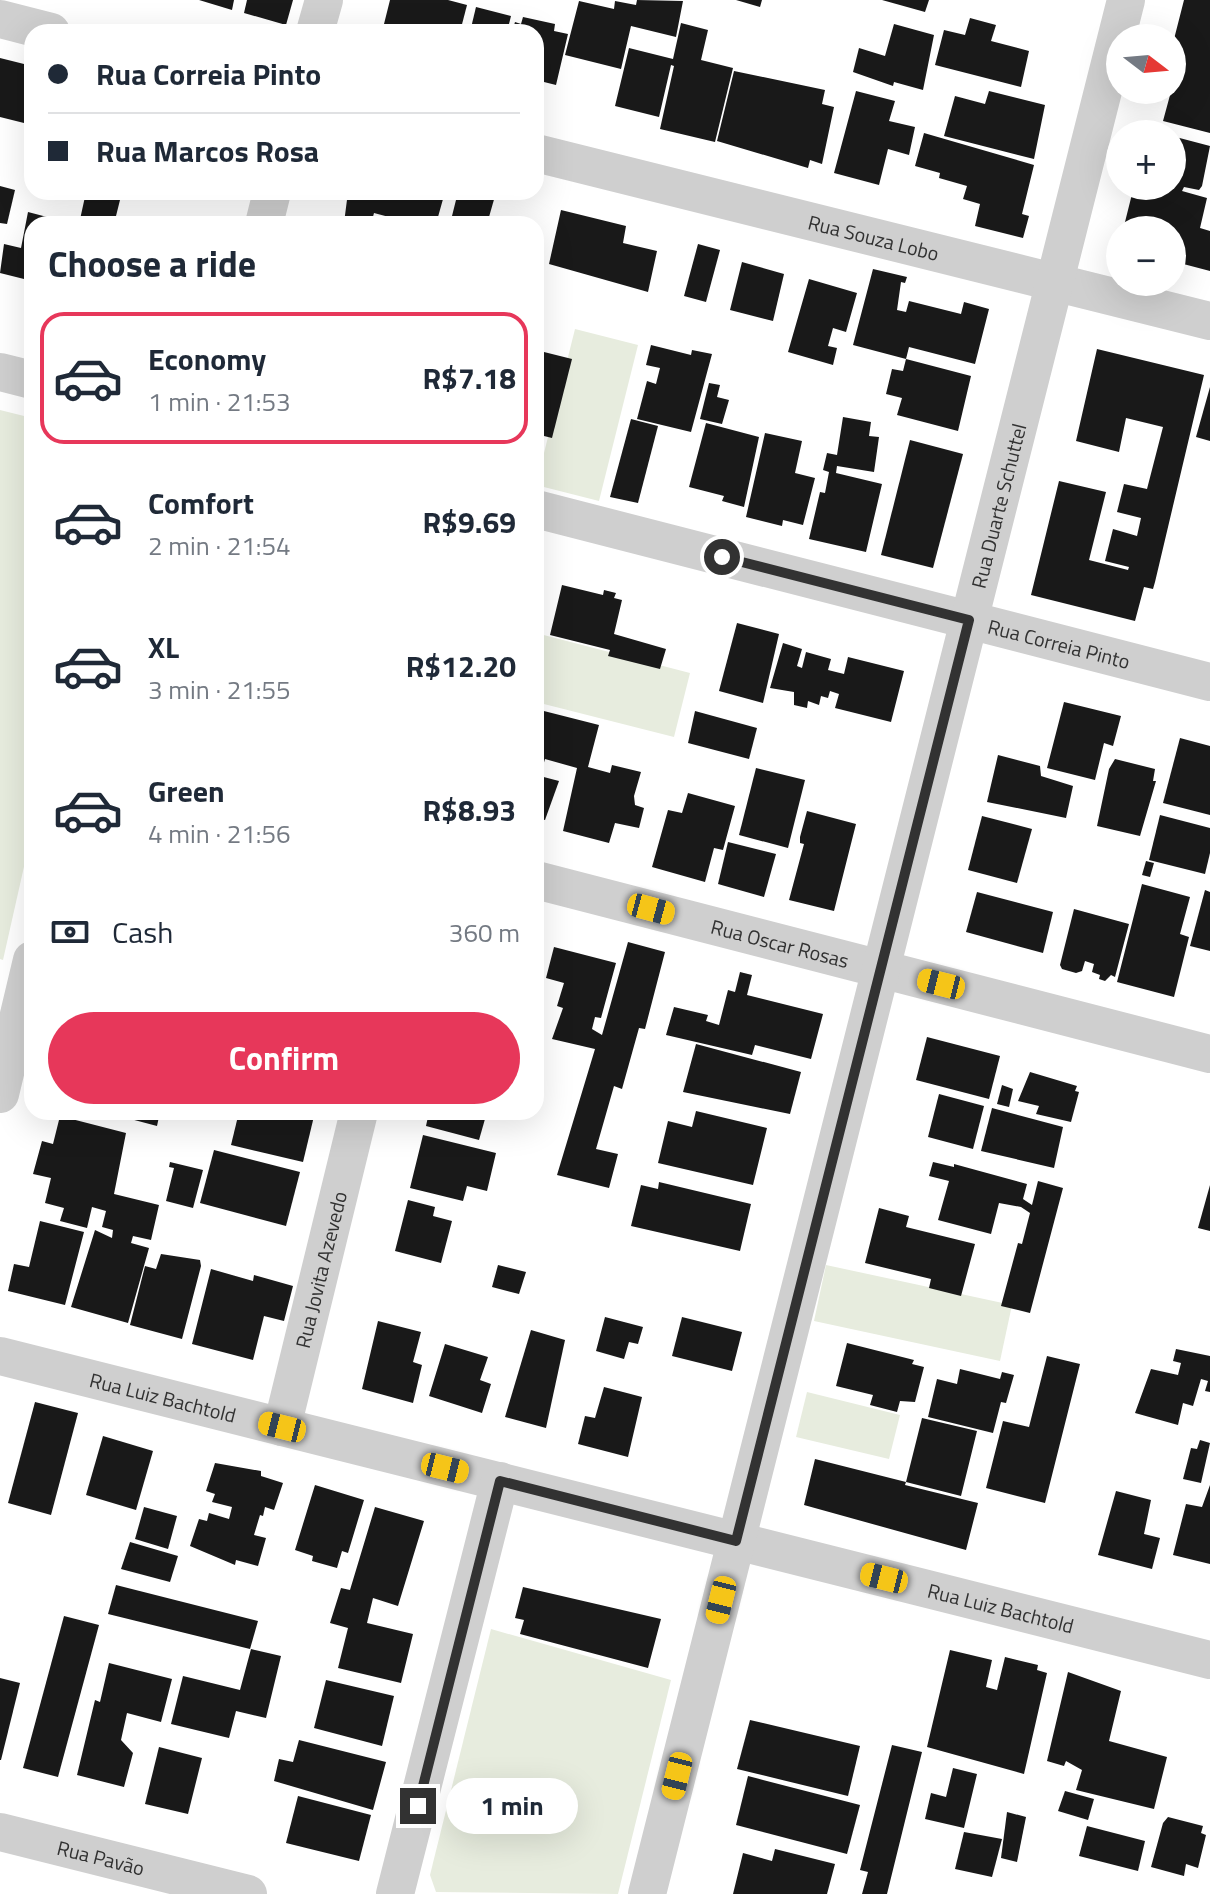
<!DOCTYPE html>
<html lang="en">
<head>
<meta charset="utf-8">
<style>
  :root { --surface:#fff; --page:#f6f6f7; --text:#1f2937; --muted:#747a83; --line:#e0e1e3; --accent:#e7375a }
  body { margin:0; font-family:"Titillium Web",sans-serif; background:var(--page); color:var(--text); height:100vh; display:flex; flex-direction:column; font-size:30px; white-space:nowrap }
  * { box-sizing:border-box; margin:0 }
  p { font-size:26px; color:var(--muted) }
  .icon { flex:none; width:44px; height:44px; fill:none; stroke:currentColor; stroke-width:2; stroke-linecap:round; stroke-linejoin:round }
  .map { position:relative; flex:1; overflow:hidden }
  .panel { position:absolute; left:24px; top:216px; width:520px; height:904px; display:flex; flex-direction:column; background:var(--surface); border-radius:24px; box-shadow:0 8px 32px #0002 }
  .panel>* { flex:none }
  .banner { position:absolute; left:24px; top:24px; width:520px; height:176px; border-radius:24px; box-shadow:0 8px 32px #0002; display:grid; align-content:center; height:176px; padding:0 24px; background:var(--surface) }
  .needle { width:52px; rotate:106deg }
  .fabs { position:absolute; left:1106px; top:24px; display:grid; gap:16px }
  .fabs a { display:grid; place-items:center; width:80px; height:80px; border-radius:50%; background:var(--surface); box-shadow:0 8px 32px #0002; font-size:40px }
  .end { position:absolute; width:36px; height:36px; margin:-18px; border:10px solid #323232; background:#fff; box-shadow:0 0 0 4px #fff }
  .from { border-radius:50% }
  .bubble { position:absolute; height:56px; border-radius:28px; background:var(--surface); box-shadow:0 8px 32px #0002; font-size:26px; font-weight:700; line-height:56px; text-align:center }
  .car { position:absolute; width:24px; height:48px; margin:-24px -12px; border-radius:10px; box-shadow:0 0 6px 2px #0007; background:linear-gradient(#f5c518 24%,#345 0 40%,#f5c518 0 76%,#345 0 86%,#f5c518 0) }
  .banner b { display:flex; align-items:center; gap:28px; height:76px; font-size:30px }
  .banner b+b { border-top:2px solid var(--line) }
  .banner i { width:20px; height:20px; background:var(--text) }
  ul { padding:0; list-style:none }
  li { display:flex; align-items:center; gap:24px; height:132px; margin:0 16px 12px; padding:0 8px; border:4px solid transparent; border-radius:24px }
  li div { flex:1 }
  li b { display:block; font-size:30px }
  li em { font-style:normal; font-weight:700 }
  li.active { border-color:var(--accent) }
  li>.icon { width:72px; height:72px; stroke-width:1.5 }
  h2 { padding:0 24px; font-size:36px; line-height:96px }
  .pay { display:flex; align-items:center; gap:20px; height:88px; padding:0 24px; font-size:30px }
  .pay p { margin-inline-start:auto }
  .primary-button { display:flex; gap:16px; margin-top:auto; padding:16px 24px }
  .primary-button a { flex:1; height:92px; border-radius:48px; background:var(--accent); color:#fff; font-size:32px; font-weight:700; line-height:92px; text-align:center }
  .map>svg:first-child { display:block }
  .green { fill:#e7ecde }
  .building { fill:#191919 }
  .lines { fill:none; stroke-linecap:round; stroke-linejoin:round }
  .street { stroke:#cfcfcf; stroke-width:38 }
  .route { stroke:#323232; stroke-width:10 }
  .labels { text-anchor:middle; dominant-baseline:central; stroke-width:8; stroke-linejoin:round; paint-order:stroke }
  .street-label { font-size:20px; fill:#323232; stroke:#fff }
</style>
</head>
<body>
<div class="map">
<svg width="1210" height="1894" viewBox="0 0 1210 1894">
  <rect width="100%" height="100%" fill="#fff"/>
  <g class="green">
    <path d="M575,329L638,345L599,501L536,485Z"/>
    <path d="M0,410L32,418V831L3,960L0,959Z"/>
    <path d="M536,633L690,673L674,737L536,702Z"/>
    <path d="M826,1265L1012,1305L1000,1361L814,1321Z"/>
    <path d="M807,1392L900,1415L889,1459L796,1437Z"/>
    <path d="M491,1629L671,1680L618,1894L436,1892L430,1875Z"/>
  </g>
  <g class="building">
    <path d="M199,0H234L232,10Z"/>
    <path d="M247,0H293L286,25L244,13Z"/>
    <path d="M390,0H448L467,5L460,32H382Z"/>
    <path d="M637,0L683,1L676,37L631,26L621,69L565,55L579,1L614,9L615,1L636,5Z"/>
    <path d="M736,0H762L760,7Z"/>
    <path d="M882,0H929L925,12Z"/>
    <path d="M1184,0H1210V133L1163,121L1176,73L1172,72V47Z"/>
    <path d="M476,7L511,16L507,32H470Z"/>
    <path d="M523,17L555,24L554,31L568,34L556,85L536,80V32H512L515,22L521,24Z"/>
    <path d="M970,18L996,25L991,41L1029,51L1021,87L935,65L944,30L965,35Z"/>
    <path d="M681,23L708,30L701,60L733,68L715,142L660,129L674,66L671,65L659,117L615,106L629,48L673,59Z"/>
    <path d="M894,24L934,35L923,90L894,82L893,86L853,72L859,48L885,56Z"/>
    <path d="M0,58L32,66V125L0,117Z"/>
    <path d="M734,71L825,90L822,104L834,107L822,164L810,160L808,168L717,141Z"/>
    <path d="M856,91L895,101L889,121L915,127L909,155L888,149L879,185L834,173Z"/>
    <path d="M989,91L1045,105L1034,159L944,136L955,96L985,104Z"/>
    <path d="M924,133L1034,165L1022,214L1029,216L1023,238L975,226L980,204L963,199L967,186L939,178L940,173L915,166Z"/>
    <path d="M1172,136L1210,146L1202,186L1199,190L1184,187L1182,191L1207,198L1200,228L1210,231V271L1172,261V230H1123L1134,186H1172Z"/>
    <path d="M0,186L15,190L7,224L0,223Z"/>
    <path d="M86,192L121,196L114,224H79Z"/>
    <path d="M348,192H445L436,224H397L389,217L374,213L371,224H347L344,223Z"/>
    <path d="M458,192L495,196L487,224H450Z"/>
    <path d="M561,210L626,226L623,243L657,251L648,292L549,264Z"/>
    <path d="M28,212L70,223L32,224V281L0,273L4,244L21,248Z"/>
    <path d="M698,244L720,250L706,302L684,296Z"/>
    <path d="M742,262L784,274L773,321L730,310Z"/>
    <path d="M873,269L907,277L905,283L901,282L897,310L906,312L909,301L961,314L964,302L989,309L975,364L909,347L906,359L853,345Z"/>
    <path d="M809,279L857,293L846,332L833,328L828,346L837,348L833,365L788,352Z"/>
    <path d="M651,345L691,355L692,350L712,354L691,432L637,419L647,381L656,384L660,368L646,365Z"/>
    <path d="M1097,349L1204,375L1155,582L1153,589L1144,587L1135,621L1031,595L1059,481L1106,492L1089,560L1128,570L1129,567L1105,561L1113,529L1137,536L1141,518L1117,512L1124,484L1147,489L1163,427L1126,418L1119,452L1076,441Z"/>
    <path d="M536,350L572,359L552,438L536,434Z"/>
    <path d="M906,359L971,376L958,431L897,415L902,398L886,394L892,369L903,371Z"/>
    <path d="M709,383L720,385L717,397L729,400L722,424L700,419Z"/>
    <path d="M1210,387V441L1196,437Z"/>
    <path d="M843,417L871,422L869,436L879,437L874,472L837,466L836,473L882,484L866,552L809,539L820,492L825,493L829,472L823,470L827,453L837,455Z"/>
    <path d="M631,419L658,426L638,503L610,497Z"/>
    <path d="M706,423L759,437L744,507L722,501L724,496L689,487Z"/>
    <path d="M765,433L802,441L795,473L815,478L803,525L783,520L782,526L746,517Z"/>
    <path d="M910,440L963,454L933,568L881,555Z"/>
    <path d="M562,585L603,595L604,590L616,593L614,598L622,600L614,634L666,649L660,669L608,656L610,650L550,635Z"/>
    <path d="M737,623L779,634L763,703L719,691Z"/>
    <path d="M783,643L802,649L797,666L802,668L806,652L831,659L828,670L844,674L848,657L904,671L891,722L835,708L839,694L830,691L828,698L821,696L819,705L808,701L807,708L794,705V692L770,688Z"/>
    <path d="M1064,702L1121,716L1113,746L1104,743L1095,780L1047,768Z"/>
    <path d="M536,709L599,725L588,767L610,773L612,765L641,772L634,796L635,805L644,808L639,828L615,823L609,843L563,831L577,768L545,759L541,773L536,771Z"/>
    <path d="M695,711L757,728L749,759L688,743Z"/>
    <path d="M1180,738L1210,746V815L1163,803Z"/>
    <path d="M998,755L1040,766L1041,776L1073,786L1066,818L987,802Z"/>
    <path d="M1115,759L1155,769L1153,781H1156L1140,836L1097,826L1109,769Z"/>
    <path d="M756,768L805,780L788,848L739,835Z"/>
    <path d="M536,775L559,781L545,820L536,818Z"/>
    <path d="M688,793L735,806L723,850L714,848L705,882L652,867L668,810L682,813Z"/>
    <path d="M807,811L856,824L834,911L789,900L804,844L800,843V837Z"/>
    <path d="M1160,815L1210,828V853L1205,874L1149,860Z"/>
    <path d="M982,816L1032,829L1017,883L968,870Z"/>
    <path d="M728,842L776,854L764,897L718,884Z"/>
    <path d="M1146,861L1154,863L1150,877L1142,875Z"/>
    <path d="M1142,884L1190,897L1180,934L1189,937L1174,997L1117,982Z"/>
    <path d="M1205,890L1210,892V951L1190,946Z"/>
    <path d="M977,892L1053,912L1043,953L966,932Z"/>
    <path d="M1074,909L1129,924L1115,977L1111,975L1105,981L1099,979L1100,975L1092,972L1094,964L1085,961L1082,971L1076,973L1062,969L1060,965Z"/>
    <path d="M628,942L665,952L645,1029L639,1028L622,1089L614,1086L596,1149L618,1154L609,1188L557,1175L595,1049L552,1039L563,1008L557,1006L564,983L546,978L554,947L616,963L601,1018L595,1017L592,1029L602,1035Z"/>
    <path d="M740,972L752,975L747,995L823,1014L811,1059L755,1045L752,1055L666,1035L674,1007L708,1015L706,1021L719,1025L728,990L735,992Z"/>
    <path d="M927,1037L1000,1056L989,1099L916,1080Z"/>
    <path d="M696,1044L801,1072L790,1114L683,1092Z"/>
    <path d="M1030,1072L1077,1086L1075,1091L1079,1092L1071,1122L1036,1114L1039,1106L1018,1101Z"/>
    <path d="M1002,1085L1013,1089L1009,1107L997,1104Z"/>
    <path d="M939,1094L984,1106L973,1149L928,1137Z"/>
    <path d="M992,1108L1063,1127L1054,1168L981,1151Z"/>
    <path d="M696,1111L767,1128L753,1185L658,1163L668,1121L692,1127Z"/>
    <path d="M104,1112H160L157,1126Z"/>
    <path d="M239,1112H315L303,1162L231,1145Z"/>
    <path d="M429,1112H487L479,1140L426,1126Z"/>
    <path d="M60,1116L126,1133L114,1194L159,1205L151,1240L133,1236L131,1243L149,1248L128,1323L71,1307L95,1230L112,1238L113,1230L102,1227L106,1211L92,1207L87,1228L60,1221L64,1208L45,1203L51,1178L33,1174L42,1141L53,1144Z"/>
    <path d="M423,1135L496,1153L487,1191L467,1186L463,1201L410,1188Z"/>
    <path d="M214,1150L300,1172L286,1226L200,1203Z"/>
    <path d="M170,1162L203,1170L193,1208L166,1201L174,1168L169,1167Z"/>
    <path d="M933,1162L954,1167V1164L1027,1184L1023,1199L1032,1205L1038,1181L1063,1188L1030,1313L1001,1306L1018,1243L1022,1244L1030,1213L1021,1207L999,1203L991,1234L938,1220L949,1181L929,1176Z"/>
    <path d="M659,1182L751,1204L740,1251L631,1226L641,1185L658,1189Z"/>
    <path d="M1210,1185V1231L1198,1228Z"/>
    <path d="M408,1200L435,1207L433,1216L452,1221L441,1263L395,1251Z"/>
    <path d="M879,1208L909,1216L906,1227L975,1244L961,1296L929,1288L931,1279L865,1263Z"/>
    <path d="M40,1221L84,1232L65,1305L8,1291L14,1264L29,1267Z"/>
    <path d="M161,1254L200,1260L201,1266L182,1339L130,1325L145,1266L156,1269Z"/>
    <path d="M498,1265L526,1272L519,1294L492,1287Z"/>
    <path d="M211,1269L253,1281L254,1275L293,1286L284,1321L264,1316L253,1360L192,1344Z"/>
    <path d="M605,1317L643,1327L638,1344L629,1342L624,1359L596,1351Z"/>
    <path d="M682,1317L742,1332L732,1371L672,1356Z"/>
    <path d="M378,1321L421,1332L413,1362L422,1365L413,1403L362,1389Z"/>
    <path d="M531,1330L565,1340L546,1428L505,1417Z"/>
    <path d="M847,1343L914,1360L912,1364L924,1367L915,1402L900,1401L897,1412L870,1405L873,1395L836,1386Z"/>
    <path d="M445,1344L488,1357L480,1380L491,1384L482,1413L429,1396Z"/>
    <path d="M1176,1349L1210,1356V1392L1205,1391L1208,1381L1201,1379L1193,1406L1183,1403L1178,1425L1135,1413L1151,1369L1178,1375L1181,1363L1173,1361Z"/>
    <path d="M1047,1356L1080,1364L1045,1503L986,1488L1003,1421L1029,1427Z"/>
    <path d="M960,1369L1000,1379L1002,1372L1014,1375L1006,1403L1001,1402L993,1433L928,1417L937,1379L957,1384Z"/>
    <path d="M604,1387L642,1397L628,1457L578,1444L585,1416L595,1418Z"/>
    <path d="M35,1402L78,1413L51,1515L8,1503Z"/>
    <path d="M922,1418L977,1431L961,1496L906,1482L905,1485L978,1503L966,1550L804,1505L815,1459L906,1482Z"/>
    <path d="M103,1436L153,1451L136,1510L86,1495Z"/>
    <path d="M1200,1440L1210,1443L1201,1483L1183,1479L1191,1448L1197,1449Z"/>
    <path d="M215,1463L261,1471V1476L283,1483L274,1510L265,1507L263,1516L260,1515L254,1535L266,1538L258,1566L236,1560L235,1565L190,1546L199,1519L207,1521L209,1513L229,1519L232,1507L212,1502L215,1494L206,1491Z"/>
    <path d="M315,1485L364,1500L348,1553L342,1551L337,1568L312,1561L313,1556L295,1550Z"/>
    <path d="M1210,1485V1564L1173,1555L1186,1504L1202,1507Z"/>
    <path d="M1116,1491L1151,1500L1144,1534L1160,1538L1152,1569L1098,1555Z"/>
    <path d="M144,1507L177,1516L168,1549L135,1539Z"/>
    <path d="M375,1507L424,1521L398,1606L373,1598L367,1623L413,1634L401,1683L338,1668L348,1628L330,1623L341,1588L350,1590Z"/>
    <path d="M130,1542L178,1556L170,1582L121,1569Z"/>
    <path d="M116,1585L258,1621L250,1649L108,1614Z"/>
    <path d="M523,1587L661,1619L648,1668L520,1634L524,1620L515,1618Z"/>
    <path d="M64,1616L99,1625L58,1777L23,1768Z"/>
    <path d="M251,1649L281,1656L266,1718L236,1711L229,1738L171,1724L183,1676L240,1690Z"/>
    <path d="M950,1650L992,1660L986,1687L997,1690L1005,1657L1038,1665L1037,1670L1047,1673L1024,1774L927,1747Z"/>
    <path d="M109,1663L172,1679L161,1722L127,1713L121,1740L133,1753L124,1787L77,1775L95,1700L100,1702Z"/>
    <path d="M1068,1672L1121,1691L1109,1741L1167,1757L1154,1809L1076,1790L1082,1770L1066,1761L1064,1766L1047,1761Z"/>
    <path d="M0,1678L20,1683L1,1760H0Z"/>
    <path d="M326,1680L394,1696L382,1746L314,1728Z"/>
    <path d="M750,1720L860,1746L848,1796L737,1769Z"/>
    <path d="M299,1740L386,1762L373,1810L274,1781L279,1759L293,1762Z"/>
    <path d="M892,1745L922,1752L887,1894H862L868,1872L860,1870Z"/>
    <path d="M159,1747L202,1758L188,1814L145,1804Z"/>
    <path d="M953,1768L977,1774L964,1828L925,1819L931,1793L946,1797Z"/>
    <path d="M748,1776L860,1805L847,1854L736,1825Z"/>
    <path d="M1065,1791L1094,1799L1088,1820L1058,1811Z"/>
    <path d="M298,1796L371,1815L359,1861L286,1843Z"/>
    <path d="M1007,1812L1026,1817L1017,1862L1001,1858Z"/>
    <path d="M1168,1817L1203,1826L1201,1833L1206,1835L1198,1868L1186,1864L1184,1876L1151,1867L1163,1823Z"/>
    <path d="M1087,1826L1145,1841L1138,1871L1079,1856Z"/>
    <path d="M964,1832L1002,1839L992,1877L955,1869Z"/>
    <path d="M775,1849L835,1864L827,1894H733L743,1853L772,1861Z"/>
  </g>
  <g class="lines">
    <g class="street">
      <path d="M0,19L51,32"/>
      <path d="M315,32L324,0"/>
      <path id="s1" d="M536,153L1210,321"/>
      <path d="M264,224L272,192"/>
      <path d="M0,372L32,380"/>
      <path id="s2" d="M536,509L1210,682"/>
      <path id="s3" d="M536,880L1210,1054"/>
      <path d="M0,1094L32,960"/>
      <path id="s4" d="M0,1356L1210,1660"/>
      <path id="s5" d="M282,1427L359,1112"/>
      <path id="s6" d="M0,1832L248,1894"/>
      <path d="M395,1894L500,1481"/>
      <path id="s7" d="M647,1894L1126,0"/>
    </g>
  </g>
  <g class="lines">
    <path class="route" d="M418,1806L500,1481L736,1541L969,620L722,557"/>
  </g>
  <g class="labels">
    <g class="street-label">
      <text stroke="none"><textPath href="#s1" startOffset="348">Rua Souza Lobo</textPath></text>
      <text stroke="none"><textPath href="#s7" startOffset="1432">Rua Duarte Schuttel</textPath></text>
      <text stroke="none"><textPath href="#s2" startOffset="540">Rua Correia Pinto</textPath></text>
      <text stroke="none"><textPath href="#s3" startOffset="252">Rua Oscar Rosas</textPath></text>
      <text stroke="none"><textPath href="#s5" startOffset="162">Rua Jovita Azevedo</textPath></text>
      <text stroke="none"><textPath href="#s4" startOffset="168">Rua Luiz Bachtold</textPath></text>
      <text stroke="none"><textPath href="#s4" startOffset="1032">Rua Luiz Bachtold</textPath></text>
      <text stroke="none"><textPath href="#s6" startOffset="104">Rua Pavão</textPath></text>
    </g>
  </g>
</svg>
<div class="fabs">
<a><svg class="needle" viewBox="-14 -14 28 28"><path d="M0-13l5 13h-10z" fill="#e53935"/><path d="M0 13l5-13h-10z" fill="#747a83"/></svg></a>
<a>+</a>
<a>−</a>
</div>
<i class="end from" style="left:722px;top:557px"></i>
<i class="end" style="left:418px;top:1806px"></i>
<div class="bubble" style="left:446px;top:1778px;width:132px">1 min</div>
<i class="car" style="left:651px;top:909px;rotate:105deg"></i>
<i class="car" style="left:941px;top:984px;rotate:284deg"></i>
<i class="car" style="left:282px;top:1427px;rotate:284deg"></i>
<i class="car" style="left:445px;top:1468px;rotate:104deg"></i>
<i class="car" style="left:884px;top:1578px;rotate:284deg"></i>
<i class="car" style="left:721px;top:1600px;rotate:194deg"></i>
<i class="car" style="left:677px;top:1776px;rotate:194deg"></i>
<div class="banner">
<b><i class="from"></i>Rua Correia Pinto</b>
<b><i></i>Rua Marcos Rosa</b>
</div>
<section class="panel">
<h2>Choose a ride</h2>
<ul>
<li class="active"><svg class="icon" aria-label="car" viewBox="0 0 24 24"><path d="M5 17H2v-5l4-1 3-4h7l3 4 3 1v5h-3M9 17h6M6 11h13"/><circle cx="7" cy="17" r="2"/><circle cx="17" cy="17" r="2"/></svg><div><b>Economy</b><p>1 min · 21:53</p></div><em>R$7.18</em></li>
<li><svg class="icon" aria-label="car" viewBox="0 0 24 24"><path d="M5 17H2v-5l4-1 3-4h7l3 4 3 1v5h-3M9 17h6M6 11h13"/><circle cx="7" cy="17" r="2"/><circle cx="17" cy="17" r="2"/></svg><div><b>Comfort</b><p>2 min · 21:54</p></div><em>R$9.69</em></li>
<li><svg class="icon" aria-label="car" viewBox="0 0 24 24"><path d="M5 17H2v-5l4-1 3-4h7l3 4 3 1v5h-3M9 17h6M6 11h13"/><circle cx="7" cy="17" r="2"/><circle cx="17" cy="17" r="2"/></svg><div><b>XL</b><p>3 min · 21:55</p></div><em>R$12.20</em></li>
<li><svg class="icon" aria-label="car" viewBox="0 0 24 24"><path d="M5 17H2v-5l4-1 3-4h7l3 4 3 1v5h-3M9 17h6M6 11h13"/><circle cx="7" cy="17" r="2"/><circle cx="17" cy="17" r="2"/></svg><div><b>Green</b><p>4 min · 21:56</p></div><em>R$8.93</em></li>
</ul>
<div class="pay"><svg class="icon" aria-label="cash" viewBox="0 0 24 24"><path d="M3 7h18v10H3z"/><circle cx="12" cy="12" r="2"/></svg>Cash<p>360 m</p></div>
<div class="primary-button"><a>Confirm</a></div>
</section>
</div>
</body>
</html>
